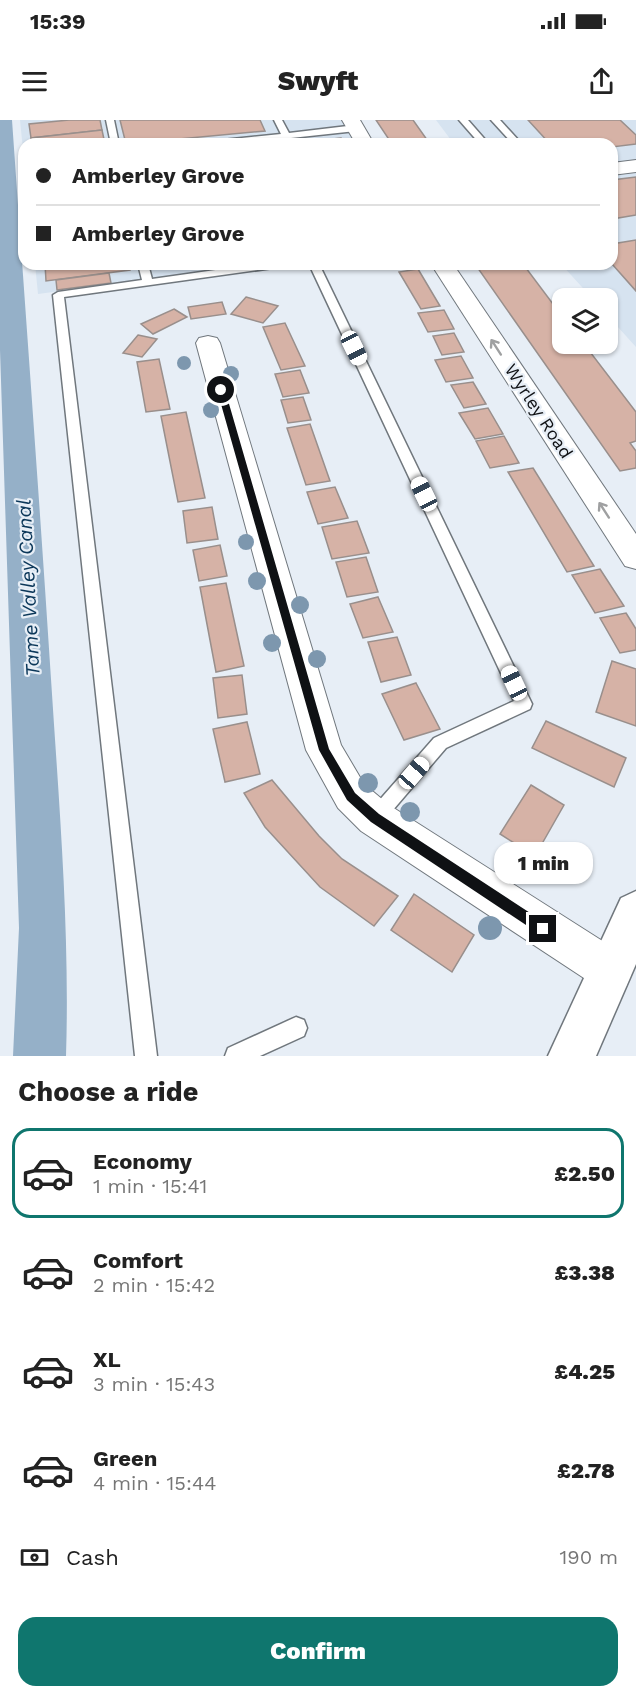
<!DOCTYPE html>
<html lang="en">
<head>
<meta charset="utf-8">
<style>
  :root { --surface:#fff; --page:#f2f2f2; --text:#222; --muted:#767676; --line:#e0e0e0; --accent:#0f766e }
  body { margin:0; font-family:"Work Sans",sans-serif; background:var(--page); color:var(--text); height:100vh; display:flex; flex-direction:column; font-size:22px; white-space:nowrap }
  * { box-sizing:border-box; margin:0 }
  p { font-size:20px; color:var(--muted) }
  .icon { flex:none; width:33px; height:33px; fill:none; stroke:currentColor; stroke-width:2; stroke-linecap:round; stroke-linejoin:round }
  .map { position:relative; height:936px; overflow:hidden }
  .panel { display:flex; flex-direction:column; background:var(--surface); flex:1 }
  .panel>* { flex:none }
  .banner { position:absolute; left:18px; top:18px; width:600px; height:132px; border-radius:18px; box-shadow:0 2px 4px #0004; display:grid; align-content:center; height:132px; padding:0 18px; background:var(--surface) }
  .fabs { position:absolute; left:552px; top:168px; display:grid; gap:12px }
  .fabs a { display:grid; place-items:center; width:66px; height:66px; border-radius:12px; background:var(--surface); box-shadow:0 2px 4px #0004; font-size:30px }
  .end { position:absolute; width:27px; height:27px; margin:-14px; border:8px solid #0f1114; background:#fff; box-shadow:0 0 0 3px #fff }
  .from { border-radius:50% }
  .bubble { position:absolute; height:42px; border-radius:18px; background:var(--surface); box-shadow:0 2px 4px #0004; font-size:20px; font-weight:800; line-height:42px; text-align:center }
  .car { position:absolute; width:18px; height:36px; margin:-18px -9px; border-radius:8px; box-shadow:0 0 4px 2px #0007; background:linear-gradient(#fff 24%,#345 0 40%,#fff 0 76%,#345 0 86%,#fff 0) }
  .banner b { display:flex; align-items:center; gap:21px; height:57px; font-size:22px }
  .banner b+b { border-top:2px solid var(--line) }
  .banner i { width:15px; height:15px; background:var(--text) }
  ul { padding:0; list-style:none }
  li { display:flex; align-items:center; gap:18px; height:90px; margin:0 12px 9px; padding:0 6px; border:3px solid transparent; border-radius:18px }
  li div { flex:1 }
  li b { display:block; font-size:22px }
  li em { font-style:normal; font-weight:800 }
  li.current { border-color:var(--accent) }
  li>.icon { width:54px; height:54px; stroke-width:1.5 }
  h2 { padding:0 18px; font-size:27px; line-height:72px }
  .pay { display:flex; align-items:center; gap:15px; height:66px; padding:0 18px; font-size:22px }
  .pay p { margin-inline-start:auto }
  .action { display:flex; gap:12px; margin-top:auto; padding:12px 18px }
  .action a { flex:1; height:69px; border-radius:18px; background:var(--accent); color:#fff; font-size:24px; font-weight:800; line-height:69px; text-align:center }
  .status { display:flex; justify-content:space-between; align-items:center; height:42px; padding:0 30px; background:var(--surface); direction:ltr }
  .status svg { height:16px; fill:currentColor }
  header { display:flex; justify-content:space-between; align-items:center; height:78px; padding:0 18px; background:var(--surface); font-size:27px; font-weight:800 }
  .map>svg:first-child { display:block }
  .built { fill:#d6e3f0 }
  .water { fill:#95b0c8 }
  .building { fill:#d6b2a6; stroke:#998f8c; stroke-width:1.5 }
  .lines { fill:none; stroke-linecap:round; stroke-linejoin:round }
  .lane-casing { stroke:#70777d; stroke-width:3 }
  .street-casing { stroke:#70777d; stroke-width:2 }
  .primary-casing { stroke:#70777d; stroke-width:3 }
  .lane { fill:#fff; fill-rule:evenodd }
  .street { fill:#fff; fill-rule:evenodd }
  .primary { fill:#fff; fill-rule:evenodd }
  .tree { fill:#7d97ae }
  .oneway { stroke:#9fa0a1 }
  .route { fill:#0f1114 }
  .labels { text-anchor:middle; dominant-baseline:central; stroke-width:4.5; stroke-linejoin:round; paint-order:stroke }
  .street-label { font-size:18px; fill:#0f1114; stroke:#e7eef6 }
  .water-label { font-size:20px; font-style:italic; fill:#0b3759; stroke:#e7eef6 }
</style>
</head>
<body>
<div class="status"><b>15:39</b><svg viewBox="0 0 49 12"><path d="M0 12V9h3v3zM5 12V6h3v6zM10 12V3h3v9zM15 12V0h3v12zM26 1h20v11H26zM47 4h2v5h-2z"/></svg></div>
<header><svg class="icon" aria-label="menu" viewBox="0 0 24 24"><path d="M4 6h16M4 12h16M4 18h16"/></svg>Swyft<svg class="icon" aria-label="share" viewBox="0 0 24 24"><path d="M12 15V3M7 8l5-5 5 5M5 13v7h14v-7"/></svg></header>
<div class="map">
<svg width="636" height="936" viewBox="0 0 636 936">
  <rect width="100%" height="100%" fill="#e7eef6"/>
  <g class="built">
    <path d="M20,0H343L358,24H24V40Z"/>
    <path d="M436,0H636V41L612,44V24H454Z"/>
    <path d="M636,53V227L608,196V178H592L561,144H612V56Z"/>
    <path d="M35,144H261L38,174Z"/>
  </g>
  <path class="water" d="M0,0H12C25,186 39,373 51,559C59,684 70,811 66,936H13L19,808L0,230Z"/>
  <g class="building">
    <path d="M69,0H100L102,10L31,18L29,4Z"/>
    <path d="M120,0H260L265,11L126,24Z"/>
    <path d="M376,0H413L430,24H392Z"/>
    <path d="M528,0H620L636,15V24L612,27V24H550Z"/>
    <path d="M102,10L105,24H32L31,18Z"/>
    <path d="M341,18L345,24H315L313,21Z"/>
    <path d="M636,57V95L612,99V60Z"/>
    <path d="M636,120V171L612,144V124Z"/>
    <path d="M45,144H129L130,150L46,161Z"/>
    <path d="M475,144H523L562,196V224H584L636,292V321L630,323L636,331V348L620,351Z"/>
    <path d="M418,149L440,186L421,189L399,152Z"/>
    <path d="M109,153L111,163L57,170L56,160Z"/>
    <path d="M246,177L278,186L263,203L231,194Z"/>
    <path d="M222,182L226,194L191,199L188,187Z"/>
    <path d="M174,189L187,197L153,214L141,204Z"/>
    <path d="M444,190L454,209L428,212L418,193Z"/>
    <path d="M285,203L305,246L281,250L263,207Z"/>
    <path d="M454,213L464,232L442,235L433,216Z"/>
    <path d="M138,215L157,219L142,237L123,233Z"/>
    <path d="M461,236L473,258L446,262L435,240Z"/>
    <path d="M159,239L170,289L146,292L137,242Z"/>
    <path d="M300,250L309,273L283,277L275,254Z"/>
    <path d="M473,262L486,284L464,288L451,265Z"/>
    <path d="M303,277L311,300L288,303L281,280Z"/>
    <path d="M488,288L503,314L475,319L459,293Z"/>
    <path d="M186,292L205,378L178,382L161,296Z"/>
    <path d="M310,304L330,361L306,365L287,308Z"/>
    <path d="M504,316L519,343L490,348L476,321Z"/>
    <path d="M533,348L594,446L567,452L508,352Z"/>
    <path d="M335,367L348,398L318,404L307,372Z"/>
    <path d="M212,387L218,419L187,423L183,391Z"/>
    <path d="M357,401L369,433L332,439L322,407Z"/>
    <path d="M220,425L227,456L199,461L193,430Z"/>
    <path d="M366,437L378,472L347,477L336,442Z"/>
    <path d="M600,449L624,486L595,493L572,455Z"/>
    <path d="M226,463L244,546L216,552L200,467Z"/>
    <path d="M378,477L393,512L363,518L350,484Z"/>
    <path d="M626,493L636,509V530L620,533L600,498Z"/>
    <path d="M397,517L411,555L381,562L368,522Z"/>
    <path d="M612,541L636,549V606L596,592Z"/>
    <path d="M242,555L247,594L218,598L213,558Z"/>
    <path d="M416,563L440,609L404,620L382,574Z"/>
    <path d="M546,601L626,638L614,667L532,628Z"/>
    <path d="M247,602L260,654L225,662L213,609Z"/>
    <path d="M272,660L319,716L342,739L398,776L374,806L320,767L265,707L244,673Z"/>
    <path d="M531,665L564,685L535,736L500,714Z"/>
    <path d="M414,774L474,815L452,852L391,810Z"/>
  </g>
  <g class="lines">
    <g class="lane-casing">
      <g id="lane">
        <path d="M106,0H114L119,24H111Z"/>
        <path d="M274,0H282L289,13L356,5L360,8L356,11L291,18L294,24H286L283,19L236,24H209L213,21L281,14Z"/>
        <path d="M459,0H468L489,24H480Z"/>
        <path d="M491,0H500L522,24H513Z"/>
        <path d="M138,144H148L152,159L258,144H285L280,147L64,177L157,936H135L53,175L58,172L142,160Z"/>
        <path d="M309,144H319L532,584L530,589L446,628L381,704L375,707L369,704L366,698L369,692L434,618L514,581Z"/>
        <path d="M296,897L304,900L307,908L304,916L260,936H225L228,928Z"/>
      </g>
    </g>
    <g class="street-casing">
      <g id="street">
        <path d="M342,0H360L374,24H356Z"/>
        <path d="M636,40V52L612,55V43Z"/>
        <path d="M431,144H453L636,414V449L625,446Z"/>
        <path d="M208,216L217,218L220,223L341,625L364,664L389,685L626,836L632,851L626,866L611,872L596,866L361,711L338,688L306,630L196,223L199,218Z"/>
      </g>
    </g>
    <g class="primary-casing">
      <path id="primary" d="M636,771V844L596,936H548L621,778Z"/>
    </g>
    <use href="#lane" class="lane"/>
    <use href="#street" class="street"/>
    <use href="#primary" class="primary"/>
  </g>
  <g class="tree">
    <circle cx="184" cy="243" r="7"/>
    <circle cx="231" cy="254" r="8"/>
    <circle cx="211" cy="290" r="8"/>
    <circle cx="246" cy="422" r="8"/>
    <circle cx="257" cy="461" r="9"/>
    <circle cx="300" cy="485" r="9"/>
    <circle cx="272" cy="523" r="9"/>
    <circle cx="317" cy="539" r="9"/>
    <circle cx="368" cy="663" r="10"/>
    <circle cx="410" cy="692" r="10"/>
    <circle cx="490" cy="808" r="12"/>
  </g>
  <defs><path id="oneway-shaft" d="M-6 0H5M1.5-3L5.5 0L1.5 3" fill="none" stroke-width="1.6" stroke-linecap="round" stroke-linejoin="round" transform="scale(1.5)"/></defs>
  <g class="oneway">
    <use href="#oneway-shaft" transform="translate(496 227) rotate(-123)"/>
    <use href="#oneway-shaft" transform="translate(604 390) rotate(-123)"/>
  </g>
  <path class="route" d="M221,267L225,270L329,629L355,673L379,694L547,804V813H538L371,702L347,680L319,630L217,270Z"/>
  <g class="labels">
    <g class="street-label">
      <text transform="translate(539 291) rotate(57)">Wyrley Road</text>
    </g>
    <g class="water-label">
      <text transform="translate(28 468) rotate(-93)">Tame Valley Canal</text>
    </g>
  </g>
</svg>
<div class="fabs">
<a><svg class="icon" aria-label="layers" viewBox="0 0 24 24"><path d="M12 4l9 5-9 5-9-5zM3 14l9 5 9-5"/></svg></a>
</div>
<i class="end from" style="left:221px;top:270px"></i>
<i class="end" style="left:543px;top:809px"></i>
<div class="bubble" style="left:494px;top:722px;width:99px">1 min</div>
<i class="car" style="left:354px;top:228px;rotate:154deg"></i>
<i class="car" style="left:424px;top:374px;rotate:334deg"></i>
<i class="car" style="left:514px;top:563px;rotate:335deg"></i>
<i class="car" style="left:414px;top:653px;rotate:41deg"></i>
<div class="banner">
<b><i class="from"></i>Amberley Grove</b>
<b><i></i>Amberley Grove</b>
</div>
</div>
<section class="panel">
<h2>Choose a ride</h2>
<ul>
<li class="current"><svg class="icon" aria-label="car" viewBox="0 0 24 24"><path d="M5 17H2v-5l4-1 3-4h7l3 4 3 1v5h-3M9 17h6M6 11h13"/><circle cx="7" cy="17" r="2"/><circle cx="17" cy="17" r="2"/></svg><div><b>Economy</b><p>1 min · 15:41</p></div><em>£2.50</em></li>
<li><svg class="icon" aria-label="car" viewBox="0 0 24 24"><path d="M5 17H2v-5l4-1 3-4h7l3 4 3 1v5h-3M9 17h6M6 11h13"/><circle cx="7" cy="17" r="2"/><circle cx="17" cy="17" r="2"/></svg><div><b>Comfort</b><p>2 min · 15:42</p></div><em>£3.38</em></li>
<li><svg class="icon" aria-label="car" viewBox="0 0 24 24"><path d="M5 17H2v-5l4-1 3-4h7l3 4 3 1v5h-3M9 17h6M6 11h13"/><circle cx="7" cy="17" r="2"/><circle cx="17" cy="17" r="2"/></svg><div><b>XL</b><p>3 min · 15:43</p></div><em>£4.25</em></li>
<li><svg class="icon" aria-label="car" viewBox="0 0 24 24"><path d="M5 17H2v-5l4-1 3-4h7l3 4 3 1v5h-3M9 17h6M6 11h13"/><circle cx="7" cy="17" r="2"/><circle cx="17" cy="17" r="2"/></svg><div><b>Green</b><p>4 min · 15:44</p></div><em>£2.78</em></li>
</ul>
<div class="pay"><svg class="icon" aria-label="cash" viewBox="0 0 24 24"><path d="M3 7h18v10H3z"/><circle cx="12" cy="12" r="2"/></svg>Cash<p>190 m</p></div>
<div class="action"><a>Confirm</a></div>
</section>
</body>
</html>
